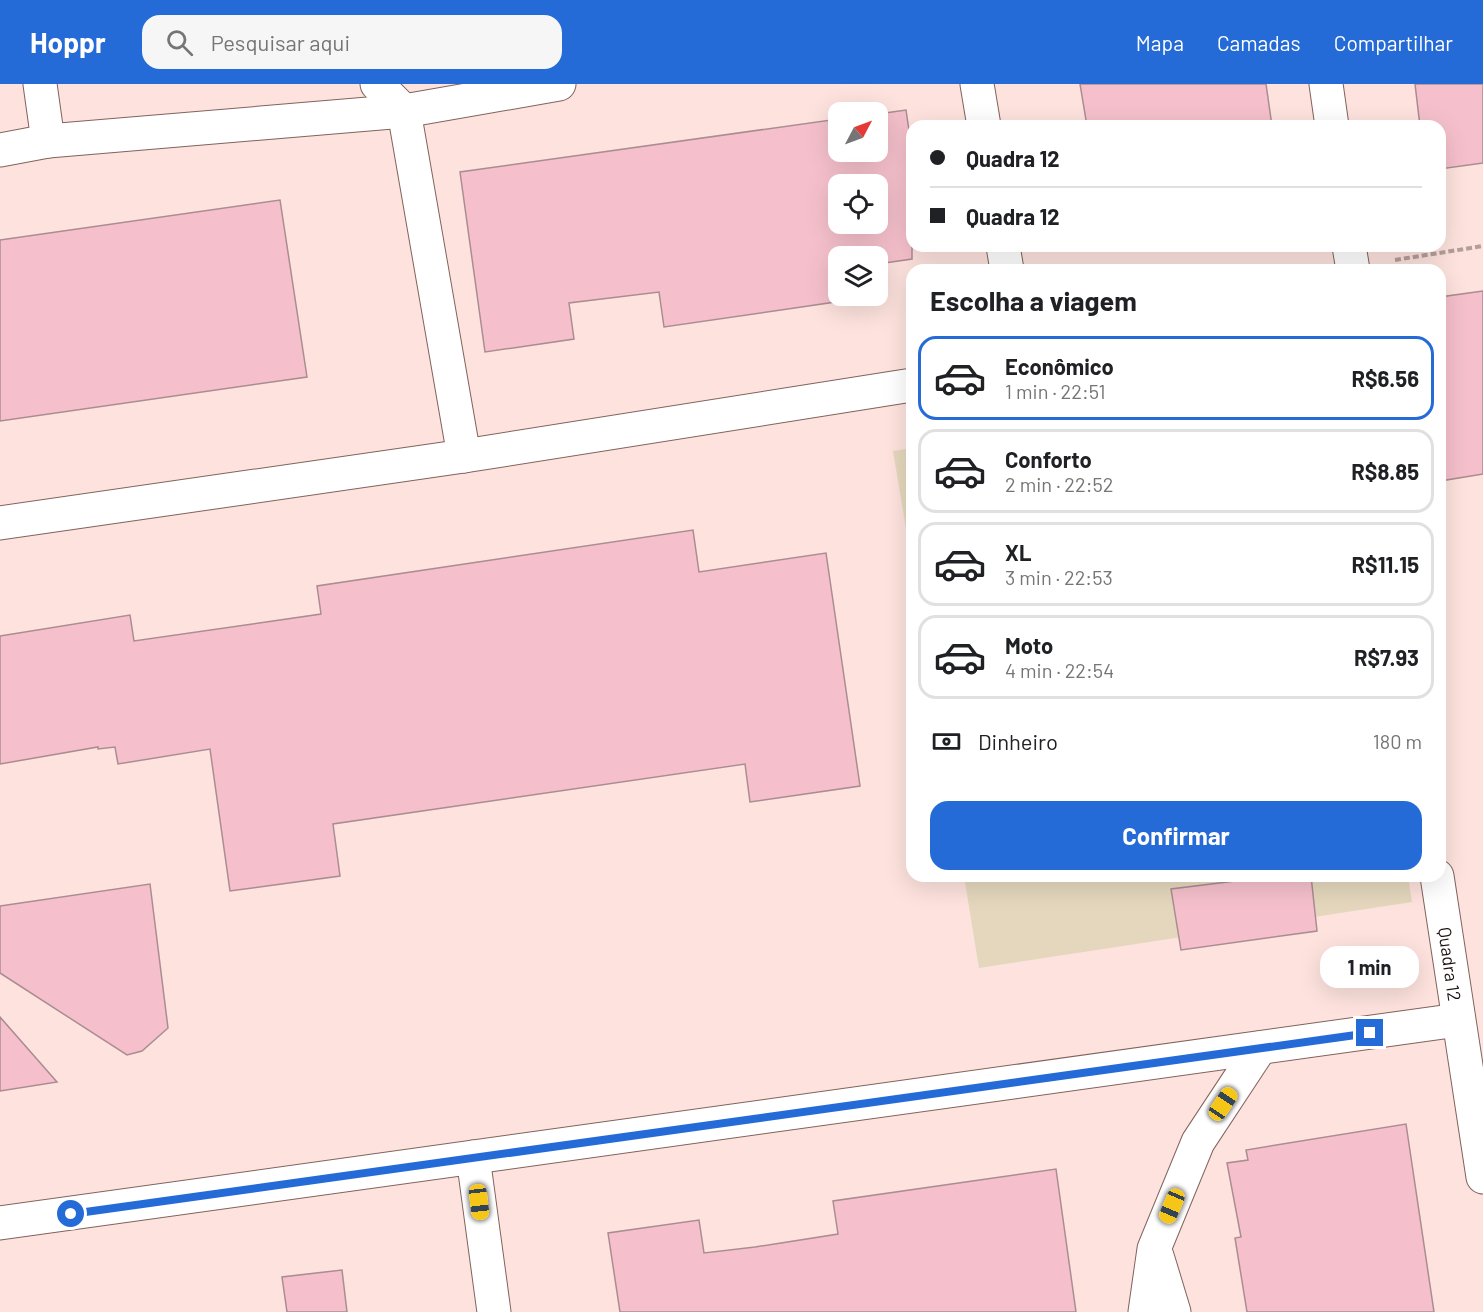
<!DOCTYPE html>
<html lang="pt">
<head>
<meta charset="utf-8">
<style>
  :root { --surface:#fff; --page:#f6f6f6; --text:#202124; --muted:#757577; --line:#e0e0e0; --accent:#256bd7 }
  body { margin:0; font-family:Barlow,sans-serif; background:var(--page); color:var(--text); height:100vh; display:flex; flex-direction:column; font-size:22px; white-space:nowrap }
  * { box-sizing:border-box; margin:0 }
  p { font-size:20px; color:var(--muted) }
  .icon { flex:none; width:33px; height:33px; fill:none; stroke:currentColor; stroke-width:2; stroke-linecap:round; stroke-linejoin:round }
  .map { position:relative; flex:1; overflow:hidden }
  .side { position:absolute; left:906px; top:180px; width:540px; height:618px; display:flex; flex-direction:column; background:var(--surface); border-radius:18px; box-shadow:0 6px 24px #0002 }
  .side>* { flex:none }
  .top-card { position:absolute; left:906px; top:36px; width:540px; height:132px; border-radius:18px; box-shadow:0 6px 24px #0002; display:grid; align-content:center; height:132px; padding:0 24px; background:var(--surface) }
  .needle { width:39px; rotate:49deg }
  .fabs { position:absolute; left:828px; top:18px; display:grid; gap:12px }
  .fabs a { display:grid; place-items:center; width:60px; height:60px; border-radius:12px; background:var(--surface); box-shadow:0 6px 24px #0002; font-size:30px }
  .end { position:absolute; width:27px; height:27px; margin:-14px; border:8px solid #256bd7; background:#fff; box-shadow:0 0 0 3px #fff }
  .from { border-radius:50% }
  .bubble { position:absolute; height:42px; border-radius:18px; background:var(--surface); box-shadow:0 6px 24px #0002; font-size:20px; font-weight:700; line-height:42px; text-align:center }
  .car { position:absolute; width:18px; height:36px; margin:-18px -9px; border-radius:8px; box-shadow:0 0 4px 2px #0007; background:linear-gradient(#f5c518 24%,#345 0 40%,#f5c518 0 76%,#345 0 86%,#f5c518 0) }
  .top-card b { display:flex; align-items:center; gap:21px; height:57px; font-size:22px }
  .top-card b+b { border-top:2px solid var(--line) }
  .top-card i { width:15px; height:15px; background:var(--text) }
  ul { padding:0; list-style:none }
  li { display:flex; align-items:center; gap:18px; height:84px; margin:0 12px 9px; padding:0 12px; border:3px solid var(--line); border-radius:18px }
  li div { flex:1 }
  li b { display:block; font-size:22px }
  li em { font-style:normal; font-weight:700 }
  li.active { border-color:var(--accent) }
  li>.icon { width:54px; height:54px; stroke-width:1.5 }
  h2 { padding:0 24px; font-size:27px; line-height:72px }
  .pay { display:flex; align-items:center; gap:15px; height:66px; padding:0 24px; font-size:22px }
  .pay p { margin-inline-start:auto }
  .cta { display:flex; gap:12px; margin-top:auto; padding:12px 24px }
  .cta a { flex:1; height:69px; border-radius:18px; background:var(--accent); color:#fff; font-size:24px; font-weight:700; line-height:69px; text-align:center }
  header { display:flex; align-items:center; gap:36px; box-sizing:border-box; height:84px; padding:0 30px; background:var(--accent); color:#fff }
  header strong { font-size:28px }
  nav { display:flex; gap:33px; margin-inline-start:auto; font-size:21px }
  .search { width:420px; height:54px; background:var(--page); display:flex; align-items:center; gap:15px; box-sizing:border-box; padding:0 21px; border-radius:18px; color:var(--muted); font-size:22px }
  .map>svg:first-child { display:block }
  .green { fill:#e4d7bd }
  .building { fill:#f5c0cb; stroke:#ab8c92; stroke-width:1.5; fill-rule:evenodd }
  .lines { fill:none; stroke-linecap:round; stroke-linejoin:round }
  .street-casing { stroke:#80635d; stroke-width:35 }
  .path { stroke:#b49e9a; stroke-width:4; stroke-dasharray:6 3; stroke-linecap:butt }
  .street { stroke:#fff; stroke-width:33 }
  .route { stroke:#256bd7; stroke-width:8 }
  .labels { text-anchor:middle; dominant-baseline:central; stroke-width:6; stroke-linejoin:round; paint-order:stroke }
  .street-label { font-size:18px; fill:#1d1210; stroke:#fff }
</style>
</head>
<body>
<header>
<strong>Hoppr</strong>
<div class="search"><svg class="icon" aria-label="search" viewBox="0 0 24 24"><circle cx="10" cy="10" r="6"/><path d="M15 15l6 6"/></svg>Pesquisar aqui</div>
<nav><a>Mapa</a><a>Camadas</a><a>Compartilhar</a></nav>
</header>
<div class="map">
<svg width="1483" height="1228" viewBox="0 0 1483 1228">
  <rect width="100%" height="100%" fill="#fde2dd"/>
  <g class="green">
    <path d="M912,364V480L893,367Z"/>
    <path d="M964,792H1408L1412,818L979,884Z"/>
  </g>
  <g class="building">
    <path d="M1080,0H1266L1272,42H1087Z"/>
    <path d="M1415,0H1483V79L1440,85V42H1420Z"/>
    <path d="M906,26L912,67V175L878,180V172H838V212H841L842,217L664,243L659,208L569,219L574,255L485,268L460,88L838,35V68H878V30ZM838,100H878V140H838Z"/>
    <path d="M280,116L307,293L0,337V156Z"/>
    <path d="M1483,207V390L1440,397V213Z"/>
    <path d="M693,446L699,488L826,469L860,702L750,718L745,680L333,740L340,792L230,807L210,665L118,680L115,663L98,665V663L0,680V552L130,531L134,557L321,530L317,502Z"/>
    <path d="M1276,792H1311L1317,847L1181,866L1171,805Z"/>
    <path d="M150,800L168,944L142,967L127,971L0,889V822Z"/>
    <path d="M0,933L57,998L0,1007Z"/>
    <path d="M1406,1040L1434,1228H1247L1235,1154L1241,1153L1227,1079L1248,1076L1246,1066Z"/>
    <path d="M1056,1085L1076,1228H620L608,1149L699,1136L704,1169L755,1163L838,1150L833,1117Z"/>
    <path d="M342,1186L347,1228H287L282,1193Z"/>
  </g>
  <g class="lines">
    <g class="street-casing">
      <g id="street">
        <path d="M40,0L48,57L404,27L559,0"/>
        <path d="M377,0L404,27L464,372"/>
        <path d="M977,0L984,42"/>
        <path d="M1326,0L1332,42"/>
        <path d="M0,66L48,57"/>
        <path d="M1003,162L1007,186"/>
        <path d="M1349,162L1353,186"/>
        <path d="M0,439L464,372L912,301"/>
        <path d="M1437,792L1483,1093"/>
        <path d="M473,1073L494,1228"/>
        <path d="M0,1139L1458,936"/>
        <path d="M1157,1172L1174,1228"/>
        <path d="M1145,1228L1154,1165L1198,1058L1260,964"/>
      </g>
    </g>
    <path class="path" d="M1395,176L1483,162"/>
    <use href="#street" class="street"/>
  </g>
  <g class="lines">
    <path class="route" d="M71,1130L1370,949"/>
  </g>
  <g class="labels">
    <g class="street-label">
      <text transform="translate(1450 880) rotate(82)">Quadra 12</text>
    </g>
  </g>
</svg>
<div class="fabs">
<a><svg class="needle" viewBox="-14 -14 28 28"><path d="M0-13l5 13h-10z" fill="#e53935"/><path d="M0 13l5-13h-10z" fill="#757577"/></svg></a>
<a><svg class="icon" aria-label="locate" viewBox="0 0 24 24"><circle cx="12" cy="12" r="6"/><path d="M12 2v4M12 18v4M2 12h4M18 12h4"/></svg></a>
<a><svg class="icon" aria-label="layers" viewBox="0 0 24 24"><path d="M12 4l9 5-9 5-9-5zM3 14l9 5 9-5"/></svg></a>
</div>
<i class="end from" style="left:71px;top:1130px"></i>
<i class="end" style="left:1370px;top:949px"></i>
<div class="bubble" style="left:1320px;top:862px;width:99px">1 min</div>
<i class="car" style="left:1223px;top:1020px;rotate:34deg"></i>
<i class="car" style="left:479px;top:1118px;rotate:173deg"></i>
<i class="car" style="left:1172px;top:1122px;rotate:203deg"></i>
<div class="top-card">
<b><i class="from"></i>Quadra 12</b>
<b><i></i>Quadra 12</b>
</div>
<section class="side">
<h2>Escolha a viagem</h2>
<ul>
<li class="active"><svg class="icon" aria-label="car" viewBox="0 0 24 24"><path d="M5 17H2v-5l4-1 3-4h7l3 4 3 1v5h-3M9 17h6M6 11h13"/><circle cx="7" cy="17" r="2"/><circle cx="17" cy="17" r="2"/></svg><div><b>Econômico</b><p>1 min · 22:51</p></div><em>R$6.56</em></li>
<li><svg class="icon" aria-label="car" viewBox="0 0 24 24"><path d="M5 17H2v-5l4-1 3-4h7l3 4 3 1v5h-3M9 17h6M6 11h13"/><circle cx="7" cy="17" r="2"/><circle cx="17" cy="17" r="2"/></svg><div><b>Conforto</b><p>2 min · 22:52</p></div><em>R$8.85</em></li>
<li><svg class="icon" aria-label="car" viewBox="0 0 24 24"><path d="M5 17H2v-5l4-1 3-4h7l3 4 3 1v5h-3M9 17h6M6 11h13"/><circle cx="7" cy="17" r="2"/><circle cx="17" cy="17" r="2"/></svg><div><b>XL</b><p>3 min · 22:53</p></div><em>R$11.15</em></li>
<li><svg class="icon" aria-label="car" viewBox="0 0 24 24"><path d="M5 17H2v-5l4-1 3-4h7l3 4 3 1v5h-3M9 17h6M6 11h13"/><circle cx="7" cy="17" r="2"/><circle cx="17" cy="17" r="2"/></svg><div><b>Moto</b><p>4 min · 22:54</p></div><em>R$7.93</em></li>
</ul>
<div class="pay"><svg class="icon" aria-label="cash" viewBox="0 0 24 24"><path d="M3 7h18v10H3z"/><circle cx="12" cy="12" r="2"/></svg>Dinheiro<p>180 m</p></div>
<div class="cta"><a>Confirmar</a></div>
</section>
</div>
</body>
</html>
